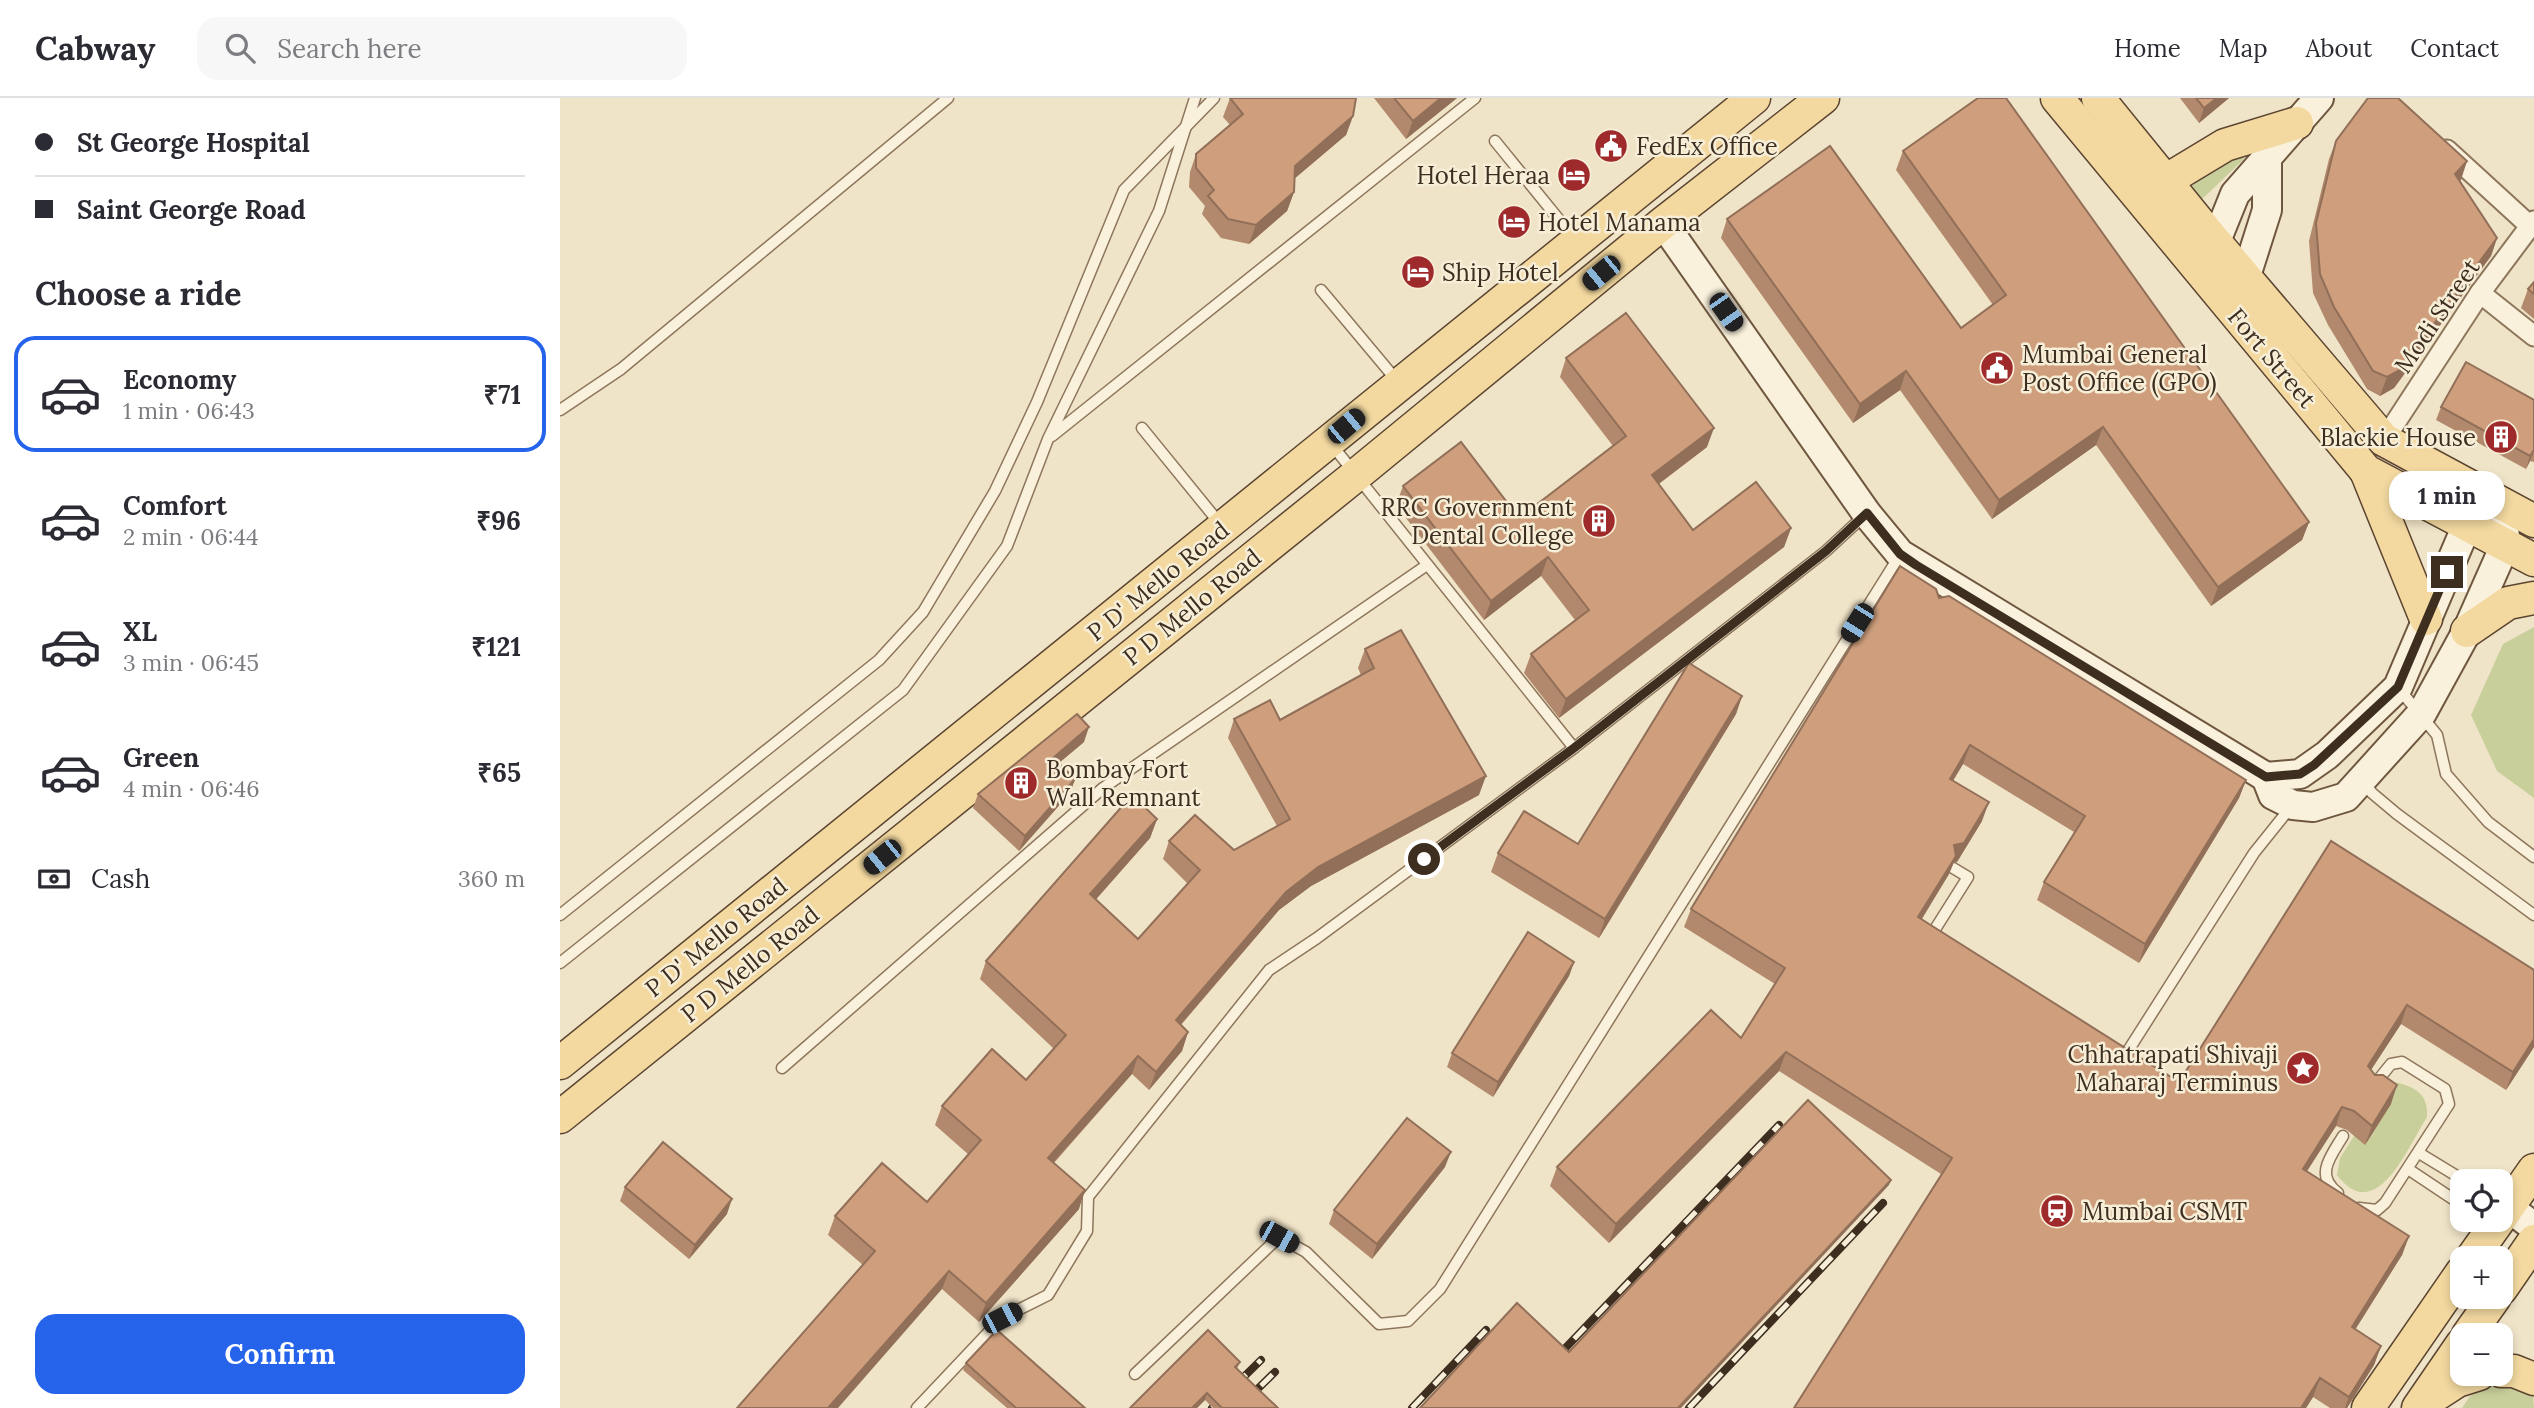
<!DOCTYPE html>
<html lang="en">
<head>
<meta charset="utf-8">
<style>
  :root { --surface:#fff; --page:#f7f7f7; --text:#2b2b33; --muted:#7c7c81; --line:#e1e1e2; --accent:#2563eb }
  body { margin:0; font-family:Lora,serif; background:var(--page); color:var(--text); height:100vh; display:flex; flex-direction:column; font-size:26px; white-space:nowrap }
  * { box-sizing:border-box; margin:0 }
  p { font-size:23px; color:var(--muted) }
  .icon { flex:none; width:38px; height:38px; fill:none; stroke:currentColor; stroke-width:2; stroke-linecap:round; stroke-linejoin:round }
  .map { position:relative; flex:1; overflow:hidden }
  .details { display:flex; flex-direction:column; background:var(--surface); width:560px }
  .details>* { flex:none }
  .banner { display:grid; align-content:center; height:154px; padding:0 35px; background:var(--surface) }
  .controls { position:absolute; left:1890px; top:1071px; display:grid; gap:14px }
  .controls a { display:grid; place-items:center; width:63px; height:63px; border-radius:14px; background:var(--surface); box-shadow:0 4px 10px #0003; font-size:35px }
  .end { position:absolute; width:32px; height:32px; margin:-16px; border:9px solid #3d2e20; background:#fff; box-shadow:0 0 0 4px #fff }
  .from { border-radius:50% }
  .bubble { position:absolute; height:49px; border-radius:21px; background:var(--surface); box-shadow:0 4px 10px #0003; font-size:23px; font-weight:700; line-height:49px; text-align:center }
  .car { position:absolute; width:21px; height:42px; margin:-21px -10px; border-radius:9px; box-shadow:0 0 5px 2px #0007; background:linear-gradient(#222 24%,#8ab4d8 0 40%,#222 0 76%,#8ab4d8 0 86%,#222 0) }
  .banner b { display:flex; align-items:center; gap:24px; height:66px; font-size:26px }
  .banner b+b { border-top:2px solid var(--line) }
  .banner i { width:18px; height:18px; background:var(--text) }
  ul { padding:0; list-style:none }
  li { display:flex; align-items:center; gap:21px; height:116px; margin:0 14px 10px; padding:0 21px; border:4px solid transparent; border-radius:21px }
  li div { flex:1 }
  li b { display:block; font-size:26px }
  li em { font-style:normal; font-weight:700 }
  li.active { border-color:var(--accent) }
  li>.icon { width:63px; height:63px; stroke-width:1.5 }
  h2 { padding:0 35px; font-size:32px; line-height:84px }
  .pay { display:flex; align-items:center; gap:18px; height:77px; padding:0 35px; font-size:26px }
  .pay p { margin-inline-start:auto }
  .action { display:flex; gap:14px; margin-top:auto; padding:14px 35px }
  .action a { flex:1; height:80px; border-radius:21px; background:var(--accent); color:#fff; font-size:28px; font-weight:700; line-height:80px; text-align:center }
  header { display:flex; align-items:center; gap:42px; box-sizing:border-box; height:98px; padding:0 35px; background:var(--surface); border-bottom:2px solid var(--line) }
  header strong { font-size:33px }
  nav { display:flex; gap:38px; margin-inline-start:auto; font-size:24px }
  .search { width:490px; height:63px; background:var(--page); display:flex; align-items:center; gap:18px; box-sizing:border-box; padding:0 24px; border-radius:21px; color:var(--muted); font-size:26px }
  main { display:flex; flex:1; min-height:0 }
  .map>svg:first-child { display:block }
  .green { fill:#c9cf9b }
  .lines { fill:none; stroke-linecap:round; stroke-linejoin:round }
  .service-casing { stroke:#8d765c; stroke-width:13 }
  .minor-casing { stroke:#8d765c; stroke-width:23 }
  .secondary-casing { stroke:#6f573f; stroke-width:32 }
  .primary-casing { stroke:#5b4430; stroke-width:35 }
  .service { stroke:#faf1dc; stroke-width:10 }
  .minor { stroke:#faf1dc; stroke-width:19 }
  .secondary { stroke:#faf1dc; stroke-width:28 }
  .primary { stroke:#f3d9a0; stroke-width:32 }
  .rail-casing { stroke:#3d2e20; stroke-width:8 }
  .rail { stroke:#f7eed8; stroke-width:5; stroke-dasharray:16; stroke-linecap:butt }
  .wall { fill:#b2896c }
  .shaded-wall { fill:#916f58 }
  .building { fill:#cf9f7d; stroke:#916f58; stroke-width:2 }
  .route { stroke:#3d2e20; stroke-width:9 }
  .labels { text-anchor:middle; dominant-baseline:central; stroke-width:5; stroke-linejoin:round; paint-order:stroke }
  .poi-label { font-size:24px; fill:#3d2e20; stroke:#f7eed8; text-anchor:start }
  .street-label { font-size:24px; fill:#3d2e20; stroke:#f7eed8 }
</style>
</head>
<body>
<header>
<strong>Cabway</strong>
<div class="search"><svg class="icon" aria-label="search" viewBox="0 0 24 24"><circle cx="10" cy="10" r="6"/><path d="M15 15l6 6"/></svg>Search here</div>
<nav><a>Home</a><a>Map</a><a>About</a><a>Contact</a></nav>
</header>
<main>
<section class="details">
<div class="banner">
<b><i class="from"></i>St George Hospital</b>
<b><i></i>Saint George Road</b>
</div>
<h2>Choose a ride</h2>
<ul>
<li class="active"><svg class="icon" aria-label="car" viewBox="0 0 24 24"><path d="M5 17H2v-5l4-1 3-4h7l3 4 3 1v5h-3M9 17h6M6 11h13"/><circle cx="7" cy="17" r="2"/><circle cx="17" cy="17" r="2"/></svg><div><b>Economy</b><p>1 min · 06:43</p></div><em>₹71</em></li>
<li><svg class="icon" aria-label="car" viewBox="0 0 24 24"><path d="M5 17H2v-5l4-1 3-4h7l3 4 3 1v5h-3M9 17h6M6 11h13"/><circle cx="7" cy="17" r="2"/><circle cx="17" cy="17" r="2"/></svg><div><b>Comfort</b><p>2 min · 06:44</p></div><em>₹96</em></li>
<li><svg class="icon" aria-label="car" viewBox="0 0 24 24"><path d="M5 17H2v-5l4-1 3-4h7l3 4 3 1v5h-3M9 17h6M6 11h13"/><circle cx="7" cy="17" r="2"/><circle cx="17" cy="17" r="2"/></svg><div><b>XL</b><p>3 min · 06:45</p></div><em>₹121</em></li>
<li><svg class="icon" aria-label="car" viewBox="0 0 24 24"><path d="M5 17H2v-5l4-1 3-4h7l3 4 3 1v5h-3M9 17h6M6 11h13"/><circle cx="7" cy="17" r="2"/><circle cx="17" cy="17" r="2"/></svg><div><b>Green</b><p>4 min · 06:46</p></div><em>₹65</em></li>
</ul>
<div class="pay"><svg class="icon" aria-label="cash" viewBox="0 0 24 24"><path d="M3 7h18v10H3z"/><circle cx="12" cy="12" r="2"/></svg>Cash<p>360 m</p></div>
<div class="action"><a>Confirm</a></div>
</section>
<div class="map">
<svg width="1974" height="1310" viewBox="0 0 1974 1310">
  <rect width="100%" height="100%" fill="#f0e4c8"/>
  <g class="green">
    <path d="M1679,51L1684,61L1639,104L1630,90L1668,53Z"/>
    <path d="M1974,529V700L1937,673L1911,617L1943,546Z"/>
    <path d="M1834,984C1854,988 1869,996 1867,1019C1848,1049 1816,1129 1777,1077L1780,1060L1824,991Z"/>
    <path d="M1926,1287H1950L1973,1296L1974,1310H1902L1910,1298Z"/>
  </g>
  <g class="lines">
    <g class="service-casing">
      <g id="service">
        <path d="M935,43L1014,140"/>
        <path d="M761,192L838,284"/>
        <path d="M0,312L61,271L388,0"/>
        <path d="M582,330L661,427"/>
        <path d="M492,338L915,0"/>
        <path d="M772,347L1014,650"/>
        <path d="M1840,592L1877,637L1886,676L1928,724L1974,759"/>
        <path d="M1804,684L1812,695L1837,716L1974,817"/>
        <path d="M0,817L319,562L363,514L435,393L477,304L564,92L654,0"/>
        <path d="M1378,839L1372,836L1408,779L1393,770"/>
        <path d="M0,865L343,592L447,448L488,341L599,113L635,0"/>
        <path d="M1560,953L1566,956L1694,755L1730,710"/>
        <path d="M222,970L543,690L867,467"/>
        <path d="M1859,1055L1905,1083"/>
        <path d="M1848,1071L1902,1107"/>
        <path d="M1778,1095C1754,1077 1771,1058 1783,1038"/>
        <path d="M1799,1110L1817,1112L1825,1105L1889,1006L1885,991L1842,964L1831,966L1814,987"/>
        <path d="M575,1276L719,1139L746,1154L819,1226L848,1223L880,1191L1340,457"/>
        <path d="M357,1310L442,1220L488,1197L527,1133L528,1099L709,872L757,840L1014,650L1266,453L1306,416"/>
      </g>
    </g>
    <g class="minor-casing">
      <g id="minor">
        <path d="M1887,52L1970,128"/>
        <path d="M1920,195L1974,238"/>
        <path d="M1824,342L1920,195L1974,123"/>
      </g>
    </g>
    <g class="secondary-casing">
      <g id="secondary">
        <path d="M1103,125L1307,416L1340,456L1706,679"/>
        <path d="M1648,163L1675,96L1759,0"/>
        <path d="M1675,195L1686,178L1707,112V57"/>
        <path d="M1940,405L1946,445L1907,533L1862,615L1786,699L1753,709L1733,707L1713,697L1706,679L1740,676L1767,657L1838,589L1907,427Z"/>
        <path d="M1948,1109L1974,1129"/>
      </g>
    </g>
    <g class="primary-casing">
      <g id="primary">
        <path d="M1497,0L1806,373L1974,462"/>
        <path d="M1538,0L1655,144L1824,342L1974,423"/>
        <path d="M1607,82L1665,47L1737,25"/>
        <path d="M1806,373L1866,521"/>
        <path d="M1907,533L1948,505L1974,500"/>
        <path d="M0,965L1194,0"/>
        <path d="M0,1019L795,378L1103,125L1263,0"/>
        <path d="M1941,1119L1974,1072"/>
        <path d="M1912,1160L1939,1122"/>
        <path d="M1941,1191L1974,1143"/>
        <path d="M1908,1237L1935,1199"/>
        <path d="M1941,1273H1954L1974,1281"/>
        <path d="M1868,1302L1897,1283L1919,1276"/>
        <path d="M1808,1310L1902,1174"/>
        <path d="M1858,1310L1902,1246"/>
      </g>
    </g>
    <use href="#service" class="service"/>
    <use href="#minor" class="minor"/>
    <use href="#secondary" class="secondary"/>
    <use href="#primary" class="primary"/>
    <g class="rail-casing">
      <g id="rail">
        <path d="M992,1264L1219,1027"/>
        <path d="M652,1310L701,1262"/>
        <path d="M678,1310L715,1274"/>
        <path d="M852,1310L926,1232"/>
        <path d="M1129,1310L1323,1105"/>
      </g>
    </g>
    <use href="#rail" class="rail"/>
  </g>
  <g class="wall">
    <path d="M670,0L793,18L786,37L734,81V94L727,113L689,146L661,140L642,116L645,108L629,89L630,74L636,56L670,27L663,19Z"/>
    <path d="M814,0H897L846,41Z"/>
    <path d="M1620,0H1669L1639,25Z"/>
    <path d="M1776,43L1907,63L1899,83L1937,140L1931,158L1834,290L1820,298L1807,291L1768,227L1753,195L1749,143L1769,61Z"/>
    <path d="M1343,53L1749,424L1742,442L1651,508L1536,347L1432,421L1340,292L1293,325L1161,140L1167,121L1401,230L1433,207L1336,72Z"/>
    <path d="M1974,184V221L1961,210L1968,191Z"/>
    <path d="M1006,260L1147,349L1099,386L1133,432L1231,430L1224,449L999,620L964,575L971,556L1015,522L981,478L924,522L836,407L843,388L959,420L1053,348L1000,279Z"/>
    <path d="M1974,302V364L1970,363L1966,371L1876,322L1881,309Z"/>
    <path d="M1379,500L1686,682L1679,700L1579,865L1477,802L1484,784L1514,734L1403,666L1393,683L1422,723L1397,764H1394L1389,776L1362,821L1619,984L1771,743L1974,872V949L1946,992L1841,926L1811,972L1831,1006L1805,1047L1787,1032L1776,1028L1747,1073L1849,1138L1842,1157L1795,1231L1821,1248L1814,1267L1787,1310H1770L1753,1299L1746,1310H1234L1381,1076L1219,973L1049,1145L990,1088L997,1069L1181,940L1215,886L1124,829L1131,811Z"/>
    <path d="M805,551L919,697L751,788L719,812L621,927L628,934L622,953L589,992L572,976L494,1065L519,1111L419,1224L382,1191L303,1167L268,1137L275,1118L367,1104L409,1057L375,1027L382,1008L466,982L493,950L420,881L426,863L597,721L590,740L536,801L578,841L628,786L603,761L609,743L674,752L717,728L668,640L674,621L720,622L801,577L798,570Z"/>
    <path d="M1182,598L1176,616L1039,840L931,774L938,755L1018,746Z"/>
    <path d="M524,644L499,665L515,681L510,695L459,753L413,710L418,696Z"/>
    <path d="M1014,864L1009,878L933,999L887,969L892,955Z"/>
    <path d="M885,1069L812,1161L769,1126L774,1112Z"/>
    <path d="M65,1089L167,1116L129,1161L60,1103Z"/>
    <path d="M680,1264L677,1271L718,1310H653L645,1302L637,1310H570Z"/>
    <path d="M406,1265L525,1310H447L403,1272Z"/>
  </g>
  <g class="shaded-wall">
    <path d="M881,0H897L846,41L853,23Z"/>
    <path d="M1657,0H1669L1639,25L1644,10Z"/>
    <path d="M793,18L786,37L728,86L735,68Z"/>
    <path d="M1907,63L1901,82L1888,95L1895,76Z"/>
    <path d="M734,94L727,113L689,146L696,127Z"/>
    <path d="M1937,140L1931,158L1834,290L1820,298L1827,279Z"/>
    <path d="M1346,273L1340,292L1293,325L1300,306Z"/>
    <path d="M1543,329L1536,347L1432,421L1439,402Z"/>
    <path d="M1154,330L1147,349L1085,396L1092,377Z"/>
    <path d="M1974,352L1970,363L1966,371L1970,358Z"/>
    <path d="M1749,424L1742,442L1651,508L1658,489Z"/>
    <path d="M1231,430L1224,449L999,620L1006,601Z"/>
    <path d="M988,459L981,478L924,522L931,503Z"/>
    <path d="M1182,598L1176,616L1039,840L1045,821Z"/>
    <path d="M529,629L524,644L488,674L493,660Z"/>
    <path d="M1410,647L1403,666L1383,699L1390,681Z"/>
    <path d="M926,678L919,697L751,788L719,812L609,940L616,922L726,794L758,769Z"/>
    <path d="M515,681L510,695L459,753L465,738Z"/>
    <path d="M1686,682L1679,700L1579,865L1585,846Z"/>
    <path d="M1429,704L1422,723L1397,764H1394L1389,776L1351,838L1358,819L1394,747Z"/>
    <path d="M597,721L590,740L524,815L530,796Z"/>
    <path d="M1014,864L1009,878L933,999L938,984Z"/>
    <path d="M1847,907L1841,926L1801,987L1808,968Z"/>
    <path d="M628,934L622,953L589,992L596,974Z"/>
    <path d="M1974,941V949L1946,992L1953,974Z"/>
    <path d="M1226,954L1219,973L1049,1145L1056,1126Z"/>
    <path d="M578,958L572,976L481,1078L488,1060Z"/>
    <path d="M1837,987L1831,1006L1805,1047L1812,1028Z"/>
    <path d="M1782,1009L1776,1028L1736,1090L1743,1071Z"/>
    <path d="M891,1054L885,1069L812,1161L817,1146Z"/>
    <path d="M1331,1082L1329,1087L1121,1310H1118Z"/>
    <path d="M525,1092L519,1111L419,1224L426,1205Z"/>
    <path d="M172,1101L167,1116L129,1161L135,1147Z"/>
    <path d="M1849,1138L1842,1157L1785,1248L1792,1229Z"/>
    <path d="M389,1173L382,1191L278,1310H268Z"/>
    <path d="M1821,1248L1814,1267L1787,1310H1785L1789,1299Z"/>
    <path d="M1760,1280L1753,1299L1746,1310H1741Z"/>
    <path d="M647,1295L645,1302L637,1310H632Z"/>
  </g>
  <g class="building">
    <path d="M670,0H796L793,18L735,68L734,94L696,127L668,121L648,98L654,92L636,70V56L683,16Z"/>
    <path d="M834,0H881L853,23Z"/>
    <path d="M1418,0H1446L1749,424L1658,489L1543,329L1439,402L1346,273L1300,306L1167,121L1270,48L1401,230L1446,197L1343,53Z"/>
    <path d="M1636,0H1657L1644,10Z"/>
    <path d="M1808,0H1838L1907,63L1895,76L1937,140L1840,272L1827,279L1813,273L1774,209L1760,176L1756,125L1776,43Z"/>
    <path d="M1974,184V196L1968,191Z"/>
    <path d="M1066,215L1154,330L1092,377L1133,432L1196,384L1231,430L1006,601L971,556L1029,512L988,459L931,503L843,388L901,344L959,420L1066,338L1006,260Z"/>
    <path d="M1906,264L1974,302V352L1970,358L1881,309Z"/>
    <path d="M1340,468L1376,491L1379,500L1389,498L1686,682L1585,846L1484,784L1525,718L1410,647L1390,681L1429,704L1404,745L1394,747L1396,758L1358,819L1619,984L1771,743L1974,872V941L1953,974L1847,907L1808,968L1815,977H1823L1837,987L1812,1028L1794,1013L1782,1009L1743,1071L1849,1138L1792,1229L1821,1248L1789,1299L1760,1280L1741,1310H1234L1392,1060L1226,954L1056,1126L997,1069L1151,912L1181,940L1225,870L1131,811Z"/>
    <path d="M841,532L926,678L758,769L726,794L616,922L628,934L596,974L578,958L488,1060L525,1092L426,1205L389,1173L268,1310H177L315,1153L275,1118L322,1065L367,1104L421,1042L382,1008L432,951L466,982L506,937L426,863L572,697L597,721L530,796L578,841L640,772L609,743L635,717L674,752L730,721L674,621L710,602L720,622L814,570L805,551Z"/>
    <path d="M1129,565L1182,598L1045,821L938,755L964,713L1018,746Z"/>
    <path d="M517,616L529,629L493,660L515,681L465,738L418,696Z"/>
    <path d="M968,834L1014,864L938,984L892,955Z"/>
    <path d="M1248,1002L1331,1082L1118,1310H860L957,1205L1009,1254Z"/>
    <path d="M847,1020L891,1054L817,1146L774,1112Z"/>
    <path d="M103,1044L172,1101L135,1147L65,1089Z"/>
    <path d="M437,1232L525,1310H456L406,1265Z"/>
    <path d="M648,1232L680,1264L675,1269L718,1310H662L647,1295L632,1310H570Z"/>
  </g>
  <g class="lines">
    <path class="route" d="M864,761L1014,650L1266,453L1307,415L1340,456L1356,467L1706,679L1740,676L1754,667L1838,589L1887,474"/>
  </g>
  <defs>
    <g id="civic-disc" transform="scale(1.75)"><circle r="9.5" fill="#9e2a2b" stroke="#f7eed8"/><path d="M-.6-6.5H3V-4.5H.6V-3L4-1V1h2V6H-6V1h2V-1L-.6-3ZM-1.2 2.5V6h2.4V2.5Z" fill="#fff"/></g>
    <g id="hotel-disc" transform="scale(1.75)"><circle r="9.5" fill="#9e2a2b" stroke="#f7eed8"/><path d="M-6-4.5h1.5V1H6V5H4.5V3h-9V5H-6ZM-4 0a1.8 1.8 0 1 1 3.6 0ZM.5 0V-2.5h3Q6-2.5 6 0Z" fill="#fff"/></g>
    <g id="building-disc" transform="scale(1.75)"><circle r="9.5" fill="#9e2a2b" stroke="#f7eed8"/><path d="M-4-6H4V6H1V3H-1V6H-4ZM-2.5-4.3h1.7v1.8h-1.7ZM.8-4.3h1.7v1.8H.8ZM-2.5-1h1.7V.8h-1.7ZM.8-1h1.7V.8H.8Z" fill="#fff"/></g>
    <g id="sight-disc" transform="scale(1.75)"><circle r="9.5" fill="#9e2a2b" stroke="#f7eed8"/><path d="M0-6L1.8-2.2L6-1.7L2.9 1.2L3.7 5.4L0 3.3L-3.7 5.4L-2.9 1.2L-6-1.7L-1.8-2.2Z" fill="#fff"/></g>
    <g id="station-disc" transform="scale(1.75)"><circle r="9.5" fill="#9e2a2b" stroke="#f7eed8"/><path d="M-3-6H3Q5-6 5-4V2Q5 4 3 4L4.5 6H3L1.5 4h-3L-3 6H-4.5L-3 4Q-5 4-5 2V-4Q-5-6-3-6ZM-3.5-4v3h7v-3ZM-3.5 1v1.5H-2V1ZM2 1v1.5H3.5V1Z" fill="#fff"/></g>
  </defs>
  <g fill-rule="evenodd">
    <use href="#civic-disc" x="1051" y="48"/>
    <use href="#hotel-disc" x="1014" y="77"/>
    <use href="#hotel-disc" x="954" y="124"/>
    <use href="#hotel-disc" x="858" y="174"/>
    <use href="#civic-disc" x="1437" y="270"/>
    <use href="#building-disc" x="1941" y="339"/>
    <use href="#building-disc" x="1039" y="423"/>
    <use href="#building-disc" x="461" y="685"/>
    <use href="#sight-disc" x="1743" y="970"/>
    <use href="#station-disc" x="1497" y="1113"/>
  </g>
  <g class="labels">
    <g class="poi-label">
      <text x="1076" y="48">FedEx Office</text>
      <text x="990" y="77" text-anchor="end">Hotel Heraa</text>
      <text x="978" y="124">Hotel Manama</text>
      <text x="882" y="174">Ship Hotel</text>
      <text x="1462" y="256">Mumbai General<tspan x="1462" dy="28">Post Office (GPO)</tspan></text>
      <text x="1916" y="339" text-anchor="end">Blackie House</text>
      <text x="1014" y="409" text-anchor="end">RRC Government<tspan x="1014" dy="28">Dental College</tspan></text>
      <text x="486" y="671">Bombay Fort<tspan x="486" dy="28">Wall Remnant</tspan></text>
      <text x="1718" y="956" text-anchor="end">Chhatrapati Shivaji<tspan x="1718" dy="28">Maharaj Terminus</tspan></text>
      <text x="1522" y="1113">Mumbai CSMT</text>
    </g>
    <g class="street-label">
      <text transform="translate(1877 218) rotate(-56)">Modi Street</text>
      <text transform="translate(1712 260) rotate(50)">Fort Street</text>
      <text transform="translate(598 483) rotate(-39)">P D' Mello Road</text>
      <text transform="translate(632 509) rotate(-39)">P D Mello Road</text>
      <text transform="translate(156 839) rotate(-39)">P D' Mello Road</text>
      <text transform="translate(190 866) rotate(-39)">P D Mello Road</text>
    </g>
  </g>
</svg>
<div class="controls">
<a><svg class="icon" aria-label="locate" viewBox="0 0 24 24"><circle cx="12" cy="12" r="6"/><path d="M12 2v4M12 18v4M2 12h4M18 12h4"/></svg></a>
<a>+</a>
<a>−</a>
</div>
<i class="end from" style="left:864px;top:761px"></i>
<i class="end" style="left:1887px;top:474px"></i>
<div class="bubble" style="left:1829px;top:373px;width:116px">1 min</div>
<i class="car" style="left:1041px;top:175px;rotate:231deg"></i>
<i class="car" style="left:1166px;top:214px;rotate:145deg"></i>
<i class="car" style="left:786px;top:328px;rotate:50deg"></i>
<i class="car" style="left:1297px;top:525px;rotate:212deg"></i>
<i class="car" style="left:322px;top:759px;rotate:231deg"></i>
<i class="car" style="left:719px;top:1139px;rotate:119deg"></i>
<i class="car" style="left:442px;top:1220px;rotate:63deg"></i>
</div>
</main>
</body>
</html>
